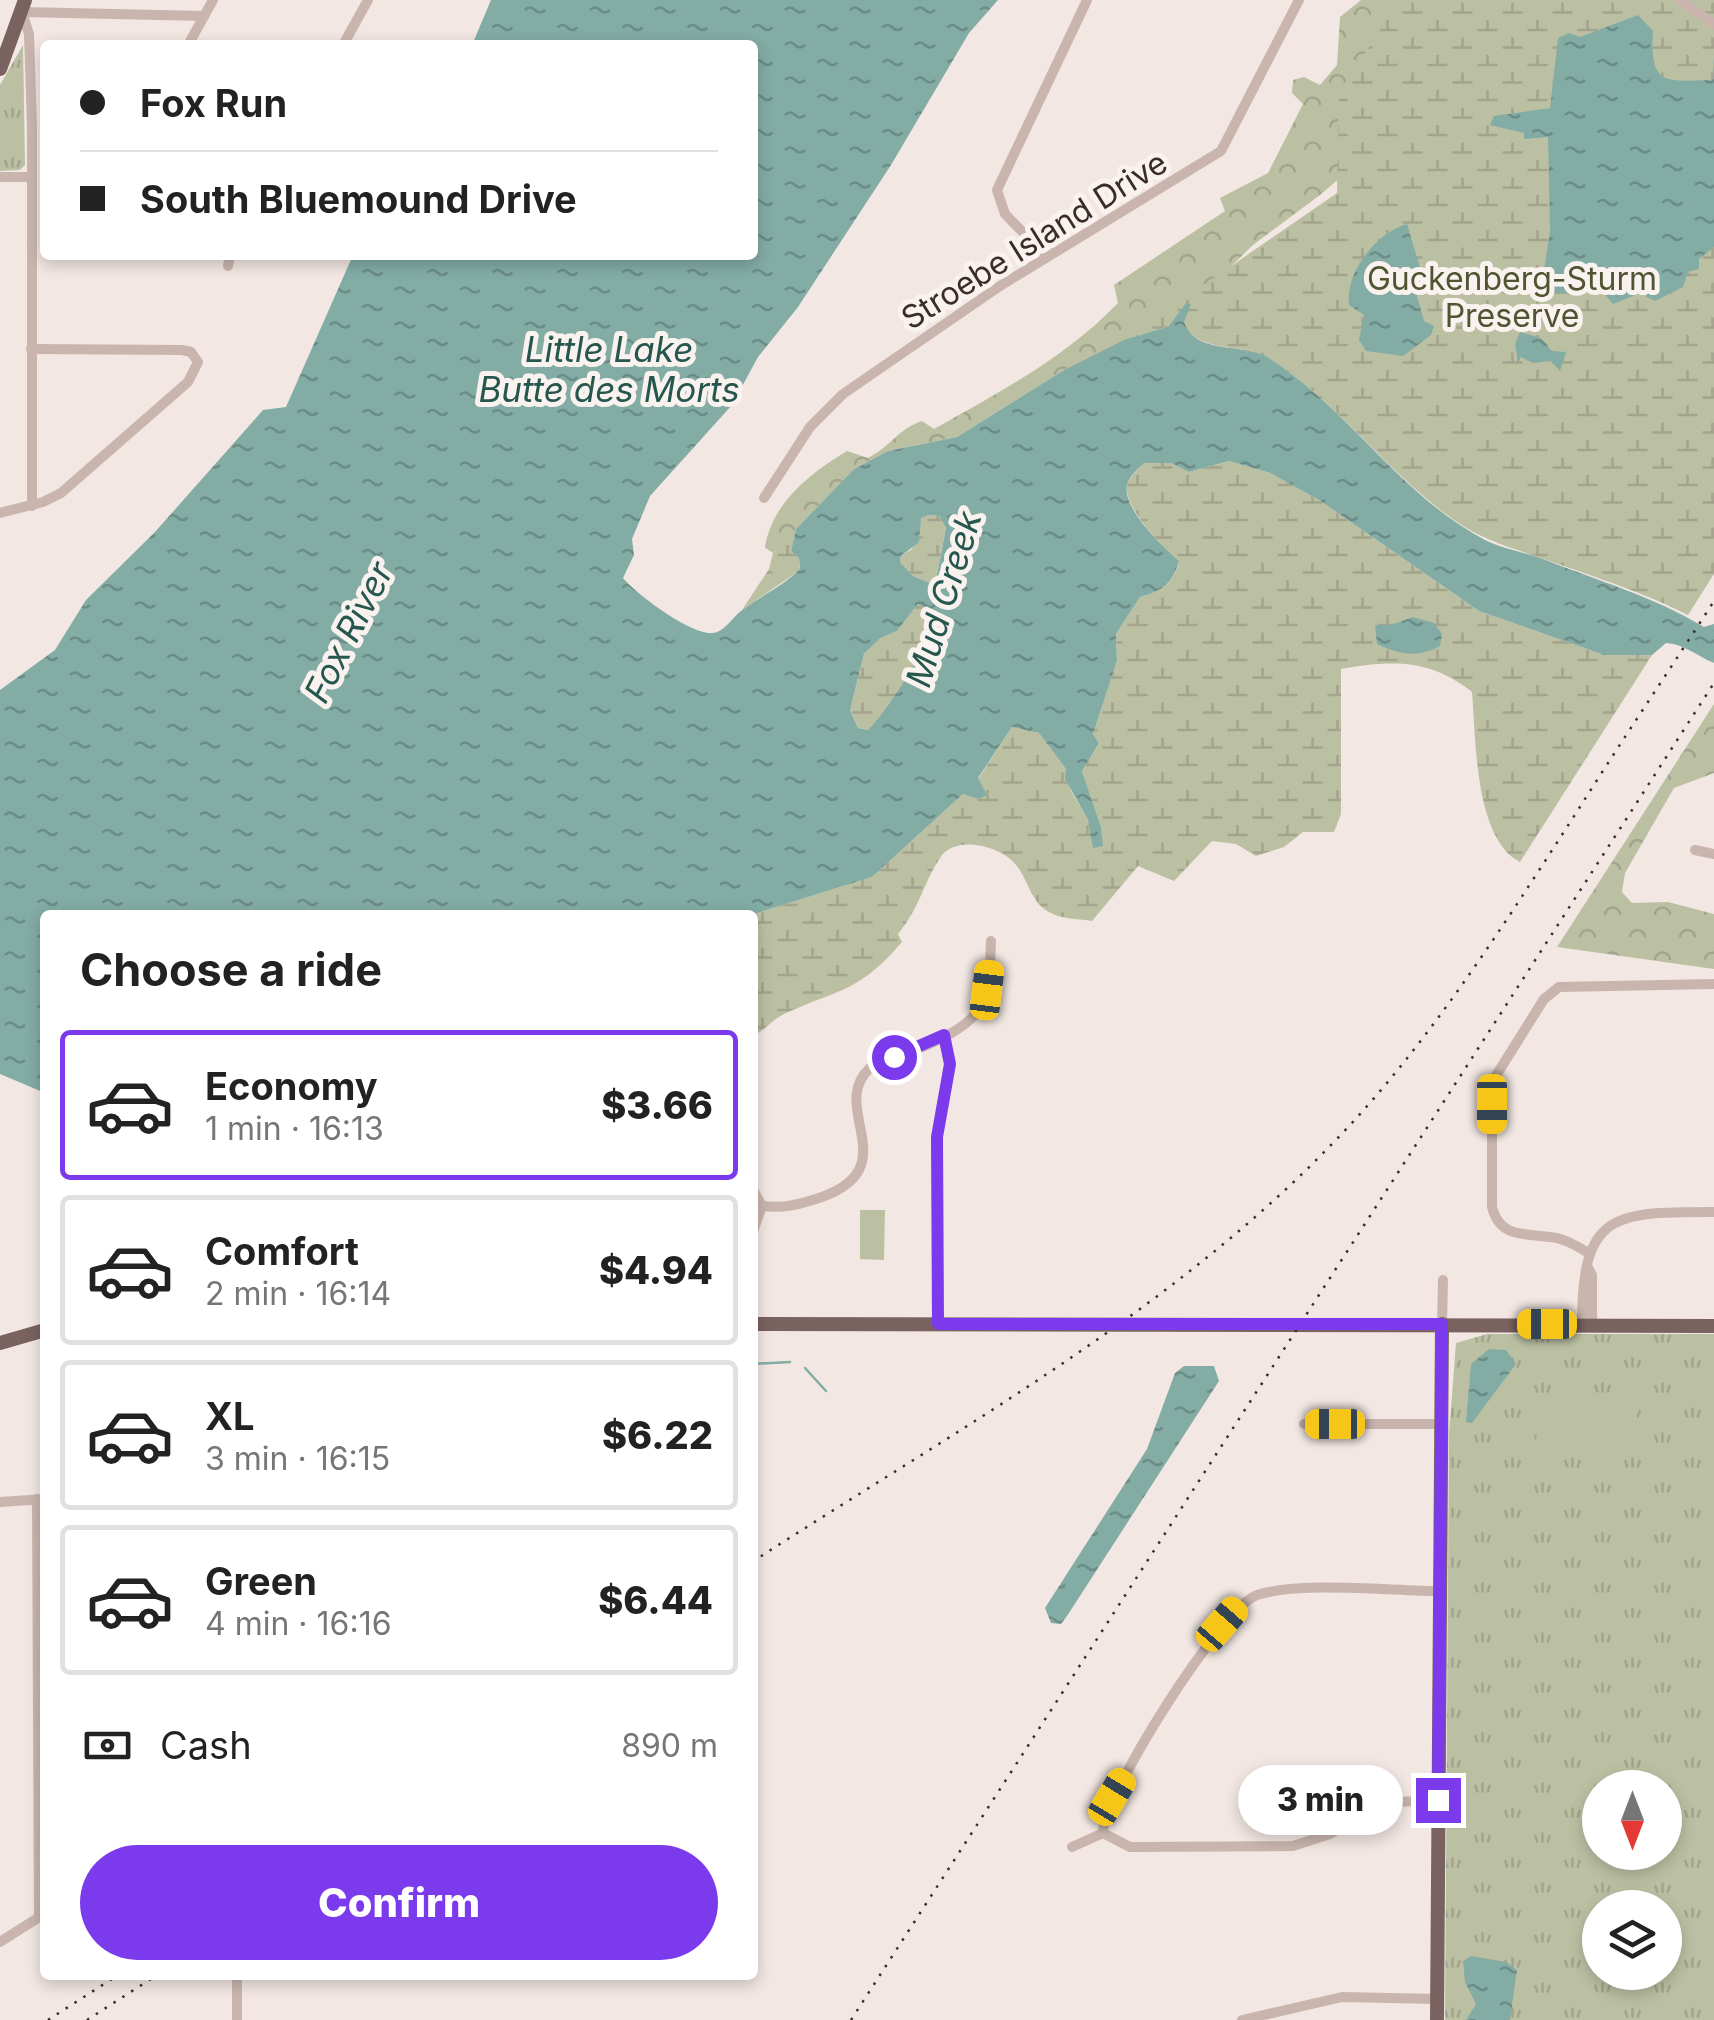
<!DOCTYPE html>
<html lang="en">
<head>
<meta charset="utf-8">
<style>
  :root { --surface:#fff; --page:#f6f6f6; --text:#222; --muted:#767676; --line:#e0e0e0; --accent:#7c3aed }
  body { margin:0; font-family:Inter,sans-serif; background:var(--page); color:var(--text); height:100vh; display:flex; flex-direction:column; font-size:38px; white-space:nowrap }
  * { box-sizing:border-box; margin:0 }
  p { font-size:32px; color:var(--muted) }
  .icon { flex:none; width:55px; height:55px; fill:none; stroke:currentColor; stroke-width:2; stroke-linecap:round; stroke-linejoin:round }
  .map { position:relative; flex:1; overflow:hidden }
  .details { position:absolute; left:40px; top:910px; width:718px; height:1070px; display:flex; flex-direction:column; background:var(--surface); border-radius:10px; box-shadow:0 5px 15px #0003 }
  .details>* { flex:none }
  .guide { position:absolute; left:40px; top:40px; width:718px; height:220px; border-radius:10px; box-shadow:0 5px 15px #0003; display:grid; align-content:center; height:220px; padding:0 40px; background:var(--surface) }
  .needle { width:65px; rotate:180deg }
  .controls { position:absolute; left:1582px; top:1770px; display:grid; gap:20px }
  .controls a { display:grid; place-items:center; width:100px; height:100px; border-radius:50%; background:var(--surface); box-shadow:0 5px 15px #0003; font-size:50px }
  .end { position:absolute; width:45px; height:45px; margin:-22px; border:12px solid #7c3aed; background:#fff; box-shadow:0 0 0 5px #fff }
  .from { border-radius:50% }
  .bubble { position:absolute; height:70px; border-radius:35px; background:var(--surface); box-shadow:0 5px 15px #0003; font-size:32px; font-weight:800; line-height:70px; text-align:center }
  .car { position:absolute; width:30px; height:60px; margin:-30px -15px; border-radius:12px; box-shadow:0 0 8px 2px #0007; background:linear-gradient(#f5c518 24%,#345 0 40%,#f5c518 0 76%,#345 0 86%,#f5c518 0) }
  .guide b { display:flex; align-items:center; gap:35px; height:95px; font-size:38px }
  .guide b+b { border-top:2px solid var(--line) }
  .guide i { width:25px; height:25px; background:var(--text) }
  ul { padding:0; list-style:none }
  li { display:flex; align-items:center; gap:30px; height:150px; margin:0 20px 15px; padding:0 20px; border:5px solid var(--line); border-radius:10px }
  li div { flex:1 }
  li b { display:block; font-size:38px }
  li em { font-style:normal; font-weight:800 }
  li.current { border-color:var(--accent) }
  li>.icon { width:90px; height:90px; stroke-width:1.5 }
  h2 { padding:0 40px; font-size:45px; line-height:120px }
  .pay { display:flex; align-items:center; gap:25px; height:110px; padding:0 40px; font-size:38px }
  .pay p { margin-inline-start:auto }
  .cta { display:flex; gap:20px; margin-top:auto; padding:20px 40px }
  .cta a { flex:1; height:115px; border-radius:60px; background:var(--accent); color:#fff; font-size:40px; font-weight:800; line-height:115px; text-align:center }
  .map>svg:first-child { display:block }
  .grass { fill:url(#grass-tufts); fill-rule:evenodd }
  .forest { fill:url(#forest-crowns) }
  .wetland { fill:url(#wetland-marsh) }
  .garden { fill:#bcc0a3 }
  .water { fill:url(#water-ripples); fill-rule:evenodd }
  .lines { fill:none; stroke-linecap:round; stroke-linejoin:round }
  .stream { stroke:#83aca5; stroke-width:2.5 }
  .minor { stroke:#c9b5ae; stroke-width:10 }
  .major { stroke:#79625f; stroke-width:14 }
  .rail { stroke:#392d2c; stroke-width:2.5; stroke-dasharray:2.5 8; stroke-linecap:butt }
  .route { stroke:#7c3aed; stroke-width:12 }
  .labels { text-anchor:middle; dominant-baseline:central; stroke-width:10; stroke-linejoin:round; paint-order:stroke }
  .street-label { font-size:32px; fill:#392d2c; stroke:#f9f2ee }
  .park-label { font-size:32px; fill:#4f5532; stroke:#f9f2ee }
  .water-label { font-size:35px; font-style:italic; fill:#25574f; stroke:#f9f2ee }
</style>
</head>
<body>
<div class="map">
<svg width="1714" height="2020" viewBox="0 0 1714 2020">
  <defs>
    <pattern id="grass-tufts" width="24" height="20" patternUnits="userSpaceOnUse" patternTransform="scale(2.5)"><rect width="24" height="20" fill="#bcc0a3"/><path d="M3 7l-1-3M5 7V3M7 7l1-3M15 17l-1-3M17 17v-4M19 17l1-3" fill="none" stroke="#a2a58c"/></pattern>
    <pattern id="forest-crowns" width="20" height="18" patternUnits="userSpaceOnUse" patternTransform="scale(2.5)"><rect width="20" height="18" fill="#bcc0a3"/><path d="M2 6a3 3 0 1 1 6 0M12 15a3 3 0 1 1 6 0" fill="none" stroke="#a2a58c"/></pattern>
    <pattern id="wetland-marsh" width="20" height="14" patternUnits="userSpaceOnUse" patternTransform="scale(2.5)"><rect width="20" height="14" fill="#bcc0a3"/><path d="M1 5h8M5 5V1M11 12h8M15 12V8" fill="none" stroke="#a2a58c"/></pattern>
    <pattern id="water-ripples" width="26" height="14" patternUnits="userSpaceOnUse" patternTransform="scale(2.5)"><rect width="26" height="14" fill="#83aca5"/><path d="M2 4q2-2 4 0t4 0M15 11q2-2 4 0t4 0" fill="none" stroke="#6c8c87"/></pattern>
  </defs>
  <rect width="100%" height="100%" fill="#f2e7e2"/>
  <g class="grass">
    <path d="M23,45L25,165L20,170L0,171V85Z"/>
    <path d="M1487,1334H1714V2020H1445L1449,1434L1456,1343ZM1600,1788H1665V1852H1600ZM1600,1908H1665V1972H1600Z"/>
  </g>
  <g class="forest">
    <path d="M1361,0H1400L1417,112L1320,195L1253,245L1182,314L1064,370L957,437L888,451L854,469L773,553L765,547C772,503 810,473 847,451L868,458C890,447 898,429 922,421L934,429C1000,392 1065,358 1118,303L1114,285L1225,211L1220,198L1268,173L1303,104L1292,93L1293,80L1304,77L1320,85L1337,65L1340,17Z"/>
    <path d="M1714,704V773L1674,788L1625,873L1622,892L1632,903L1668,902L1714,914V969L1557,947Z"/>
  </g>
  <g class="wetland">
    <path d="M1399,0H1714V574L1688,615C1640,591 1589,575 1538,557C1508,547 1481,539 1454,520C1387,473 1339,403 1270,359C1244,342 1197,355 1183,322L1190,304L1169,326L1124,340L1337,193L1339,94Z"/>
    <path d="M1229,461L1270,473L1319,500L1479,611L1604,655H1652L1520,862C1474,839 1476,737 1472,692C1430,659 1393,660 1341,669V814L1334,832H1303L1284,847L1256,856L1236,844L1212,841L1174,881L1138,866L1092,921C1080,919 1064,919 1053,914C1030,904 1030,882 1016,865C1001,846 955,834 940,858C923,884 920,907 898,934L902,942C858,993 841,988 784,1014C772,1020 764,1031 753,1036L751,915L872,877L963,794H986L978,779L1012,727L1039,733L1066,769C1064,794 1093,814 1093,840L1102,846L1101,827L1082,771L1099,743L1093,734L1117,661L1116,634L1140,597C1163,591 1172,584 1179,562C1164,548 1119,504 1128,482C1130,476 1140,468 1144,463H1171L1189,472Z"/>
    <path d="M929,515L939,516L946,528L935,585L913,576L900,562L901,556L912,549L921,518Z"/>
    <path d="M796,529L791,551L799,558L800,570L742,610L769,569L773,553Z"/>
    <path d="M918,604L928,611C936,638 889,709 868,730L858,728L850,710L864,654L880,637L897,631Z"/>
  </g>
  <g class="garden">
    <path d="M860,1210H885L884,1260L860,1259Z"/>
    <path d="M1571,1393H1615L1624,1409L1635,1408L1643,1455L1584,1459L1534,1451L1544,1398L1571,1402Z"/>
  </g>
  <g class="water">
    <path d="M491,0H998L969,33L891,165L798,307L758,357L732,405L650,496L632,539L634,555L623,578C636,594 698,641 717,632C726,629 733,617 741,611C760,596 782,587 800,569L799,558L791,551L796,529L854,469L888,451L957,437L1064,370L1124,340L1169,326L1186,303L1191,304L1184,322C1196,356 1244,342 1269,358C1349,409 1401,496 1485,540C1503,549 1524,552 1543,559C1601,582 1650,595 1704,627L1714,624V663C1697,656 1684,644 1666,643L1652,655H1604L1479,611L1319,500L1270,473L1229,461L1189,472L1171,463H1144C1140,468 1130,475 1128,482C1118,505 1164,548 1179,561C1172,584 1163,591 1140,597L1116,634L1117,661L1093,734L1099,743L1082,771L1101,827L1103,846L1093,848L1088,820L1065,779L1066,769L1039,733L1012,727L978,778L987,795L979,799L963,794L872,877L751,915H45V1093L0,1074V690L55,650L86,600L155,532L263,410L286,407L353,255H752V45H472ZM929,515L939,516L946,528L935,585L913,576L900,562L901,556L919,542L921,518ZM918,604L928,611C937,639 886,712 868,730L858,728L850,710L864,654L880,638L897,631Z"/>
    <path d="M1638,15L1653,31C1649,88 1667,81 1713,80L1714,54V247L1699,259V269L1688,272L1683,287L1655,301L1646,297L1648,290L1613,304L1599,288L1600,276L1586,282L1579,295L1552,292L1544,271L1550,230L1548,137L1524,139V133L1490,125L1494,116L1550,108L1558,38L1569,33L1580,37Z"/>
    <path d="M1407,224L1425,284L1417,296L1424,321L1434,326L1431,335L1403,356L1366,351L1359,340L1364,315L1349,305C1345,272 1376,233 1407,224Z"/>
    <path d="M1520,332L1541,338L1552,351L1566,352L1560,371L1551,361L1533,363L1521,357L1518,362L1515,344Z"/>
    <path d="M1413,617L1434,623L1442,634L1440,646C1418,658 1400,655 1377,644L1375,625H1391Z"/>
    <path d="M1489,1349L1506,1350L1516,1364L1472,1423L1466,1422L1471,1364Z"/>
    <path d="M1184,1366H1214L1219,1381L1067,1616L1061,1624L1051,1623L1045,1608L1147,1449L1175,1373Z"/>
    <path d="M1471,1956L1506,1962L1517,1970L1510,2020H1466L1476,2004L1465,1982L1463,1961Z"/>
  </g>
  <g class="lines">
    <g class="stream">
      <path d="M752,1364L790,1362"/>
      <path d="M805,1368L826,1391"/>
    </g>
    <g class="minor">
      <path d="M1680,0L1714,24"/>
      <path d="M188,45L213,0"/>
      <path d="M343,45L368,0"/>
      <path d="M0,177H32"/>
      <path d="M1047,257L1005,214L997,190L1087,0"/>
      <path d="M228,266L230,255"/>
      <path d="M764,498L810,427L843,394L1000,286L1221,151L1299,0"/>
      <path d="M32,506V127L29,34L22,12L204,16"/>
      <path d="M0,513L43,502L61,493L188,382L198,362L191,352L182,350L31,349"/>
      <path d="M1695,850L1714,854"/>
      <path d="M752,1188L762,1206C784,1209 801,1204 822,1197C907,1166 827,1107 870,1068C902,1053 964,1038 982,1005C991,986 990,961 991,941"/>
      <path d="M752,1234L762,1206"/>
      <path d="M1587,1252C1575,1245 1563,1238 1550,1237C1523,1233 1500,1238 1492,1207V1082L1544,999L1559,987L1714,984"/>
      <path d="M1587,1266L1592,1275V1324"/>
      <path d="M938,1324L937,1137L950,1064L943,1035"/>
      <path d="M1442,1324L1443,1280"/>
      <path d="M1582,1324C1582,1212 1613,1212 1714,1212"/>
      <path d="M1304,1424H1441"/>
      <path d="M37,1499L39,1917"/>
      <path d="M0,1502L45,1499"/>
      <path d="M1438,1800L1377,1803L1330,1834L1293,1846L1130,1847L1103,1833C1102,1797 1222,1607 1257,1595C1300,1581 1391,1591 1440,1591"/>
      <path d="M1072,1847L1103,1833"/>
      <path d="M0,1942L41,1916"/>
      <path d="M237,1982V2020"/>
      <path d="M1242,2020L1342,1997L1437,1999"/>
    </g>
    <g class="major">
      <path d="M0,69L25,0"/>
      <path d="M752,1324L1714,1326"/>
      <path d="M0,1343L45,1330"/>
      <path d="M1437,2020L1442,1324"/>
    </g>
    <g class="rail">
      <path d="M752,1562C951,1433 1167,1315 1333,1143C1429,1044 1503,926 1578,810C1622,740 1669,671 1714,601"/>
      <path d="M48,2020L118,1975"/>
      <path d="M87,2020L157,1975"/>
      <path d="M851,2020L1714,683"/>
    </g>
  </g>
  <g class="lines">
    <path class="route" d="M894,1057L944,1035L950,1064L937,1137L938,1324H1442L1438,1800"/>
  </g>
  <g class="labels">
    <g class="street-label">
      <text transform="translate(1034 240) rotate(-32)">Stroebe Island Drive</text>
    </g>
    <g class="park-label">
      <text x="1512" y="278">Guckenberg-Sturm<tspan x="1512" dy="37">Preserve</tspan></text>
    </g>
    <g class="water-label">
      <text x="609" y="349">Little Lake<tspan x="609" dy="40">Butte des Morts</tspan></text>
      <text transform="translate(943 599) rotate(-73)">Mud Creek</text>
      <text transform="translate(348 632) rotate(-63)">Fox River</text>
    </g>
  </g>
</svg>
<div class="controls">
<a><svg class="needle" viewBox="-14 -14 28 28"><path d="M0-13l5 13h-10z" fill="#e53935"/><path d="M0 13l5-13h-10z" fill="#767676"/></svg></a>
<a><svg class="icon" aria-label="layers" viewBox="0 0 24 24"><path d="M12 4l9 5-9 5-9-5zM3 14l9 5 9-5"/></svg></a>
</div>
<i class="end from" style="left:894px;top:1057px"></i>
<i class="end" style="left:1438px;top:1800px"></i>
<div class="bubble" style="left:1238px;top:1765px;width:165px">3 min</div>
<i class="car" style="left:987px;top:990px;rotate:7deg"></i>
<i class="car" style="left:1492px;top:1104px;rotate:180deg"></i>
<i class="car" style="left:1547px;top:1324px;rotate:270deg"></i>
<i class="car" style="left:1335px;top:1424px;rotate:270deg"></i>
<i class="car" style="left:1222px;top:1624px;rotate:41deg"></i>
<i class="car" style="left:1112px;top:1797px;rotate:31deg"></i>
<div class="guide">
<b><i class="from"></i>Fox Run</b>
<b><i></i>South Bluemound Drive</b>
</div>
<section class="details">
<h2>Choose a ride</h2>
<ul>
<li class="current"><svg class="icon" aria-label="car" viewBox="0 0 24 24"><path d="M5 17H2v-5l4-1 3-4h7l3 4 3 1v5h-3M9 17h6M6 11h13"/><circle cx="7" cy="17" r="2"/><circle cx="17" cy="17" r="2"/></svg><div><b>Economy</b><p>1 min · 16:13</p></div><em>$3.66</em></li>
<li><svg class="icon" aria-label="car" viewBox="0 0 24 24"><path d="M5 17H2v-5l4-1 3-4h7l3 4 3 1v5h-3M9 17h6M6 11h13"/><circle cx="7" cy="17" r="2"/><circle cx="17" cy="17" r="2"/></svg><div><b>Comfort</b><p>2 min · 16:14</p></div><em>$4.94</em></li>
<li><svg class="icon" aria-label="car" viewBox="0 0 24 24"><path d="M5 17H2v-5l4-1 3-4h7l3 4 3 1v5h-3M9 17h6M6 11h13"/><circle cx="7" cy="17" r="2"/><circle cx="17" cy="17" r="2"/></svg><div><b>XL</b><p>3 min · 16:15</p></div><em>$6.22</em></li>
<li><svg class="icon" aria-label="car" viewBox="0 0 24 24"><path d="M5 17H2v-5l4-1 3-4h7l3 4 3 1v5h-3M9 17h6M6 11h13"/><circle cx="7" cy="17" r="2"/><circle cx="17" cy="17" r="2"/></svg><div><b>Green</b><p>4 min · 16:16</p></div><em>$6.44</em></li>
</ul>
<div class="pay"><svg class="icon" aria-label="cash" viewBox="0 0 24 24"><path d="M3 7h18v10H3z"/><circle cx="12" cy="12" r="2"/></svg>Cash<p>890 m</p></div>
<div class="cta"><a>Confirm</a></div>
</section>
</div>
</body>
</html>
